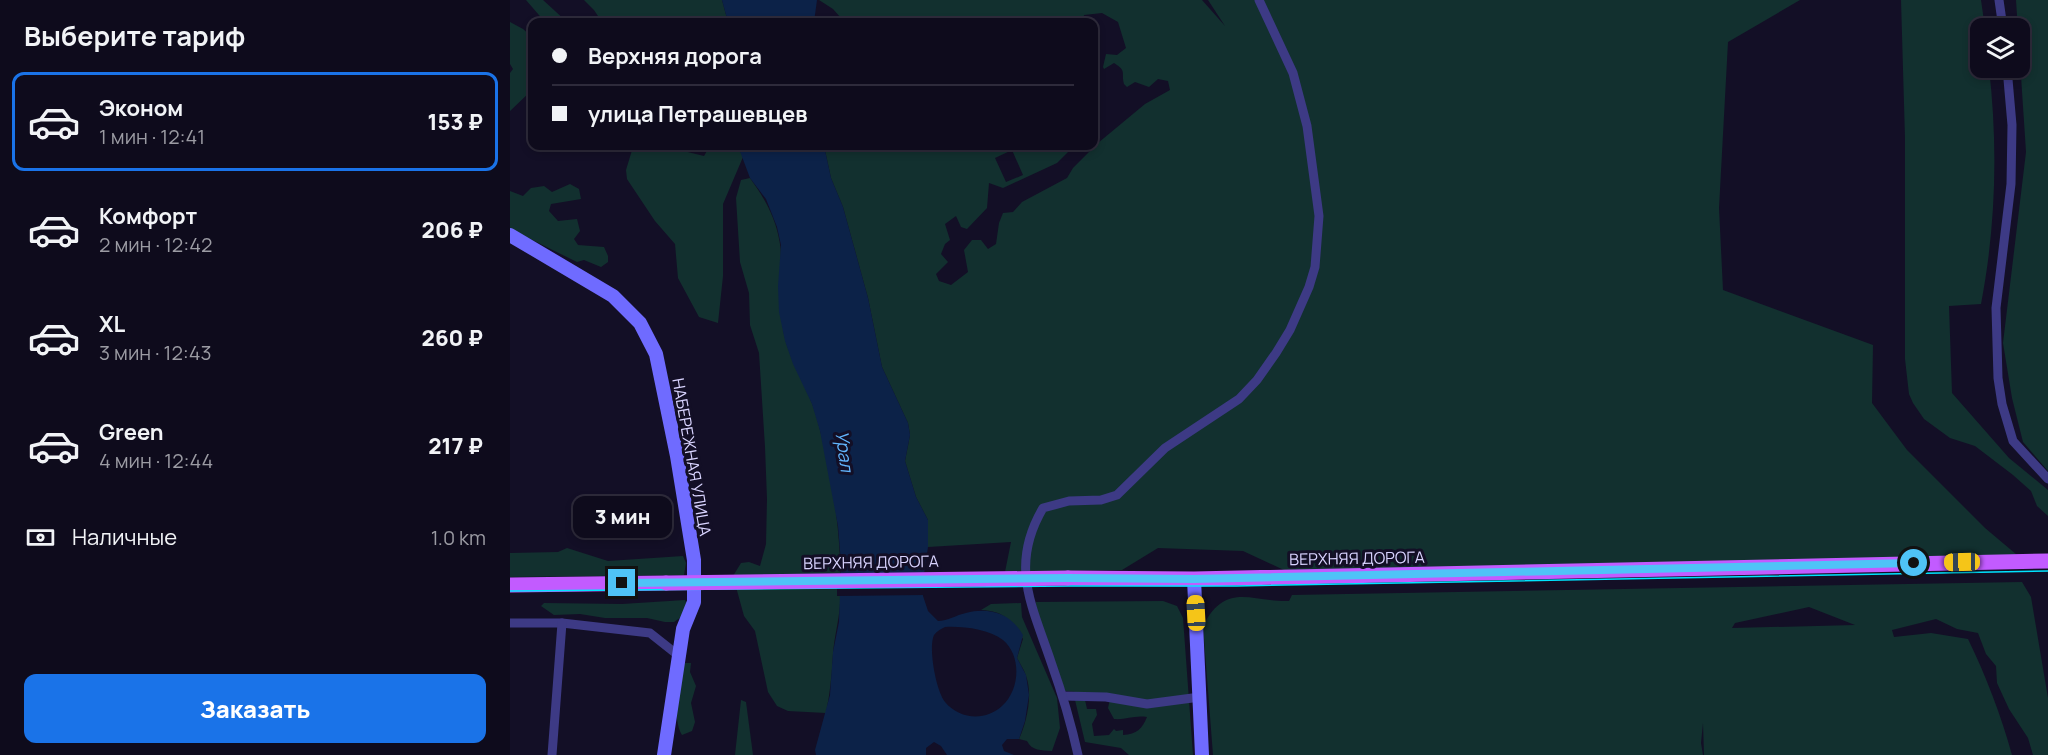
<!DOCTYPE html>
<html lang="ru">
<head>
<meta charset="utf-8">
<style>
  :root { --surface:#0e0b1c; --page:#171425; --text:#f1f3f6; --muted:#9b9ba3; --line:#2e2b3b; --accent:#1a73e8 }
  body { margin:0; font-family:Manrope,sans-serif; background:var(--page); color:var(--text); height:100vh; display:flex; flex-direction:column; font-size:22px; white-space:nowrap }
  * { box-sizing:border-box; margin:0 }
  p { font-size:20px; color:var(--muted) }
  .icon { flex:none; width:33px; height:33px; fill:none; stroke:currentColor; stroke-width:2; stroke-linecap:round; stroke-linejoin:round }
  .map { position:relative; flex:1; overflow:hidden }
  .side { display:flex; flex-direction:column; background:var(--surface); width:510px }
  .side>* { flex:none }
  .top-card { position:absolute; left:18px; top:18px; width:570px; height:132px; border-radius:12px; box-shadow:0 3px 9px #0003,0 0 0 2px var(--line); display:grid; align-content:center; height:132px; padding:0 24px; background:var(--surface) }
  .buttons { position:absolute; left:1460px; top:18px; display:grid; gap:12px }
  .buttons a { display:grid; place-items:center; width:60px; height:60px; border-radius:12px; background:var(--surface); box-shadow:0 3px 9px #0003,0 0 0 2px var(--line); font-size:30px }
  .end { position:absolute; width:27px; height:27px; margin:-14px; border:8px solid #4fc3f7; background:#111; box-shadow:0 0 0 3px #111 }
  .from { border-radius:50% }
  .bubble { position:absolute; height:42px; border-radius:12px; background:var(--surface); box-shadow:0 3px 9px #0003,0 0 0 2px var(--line); font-size:20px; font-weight:800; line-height:42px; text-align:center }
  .car { position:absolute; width:18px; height:36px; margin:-18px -9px; border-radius:8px; box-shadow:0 0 4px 2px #0007; background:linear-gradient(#f5c518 24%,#345 0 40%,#f5c518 0 76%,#345 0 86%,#f5c518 0) }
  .top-card b { display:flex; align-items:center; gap:21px; height:57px; font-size:22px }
  .top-card b+b { border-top:2px solid var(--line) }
  .top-card i { width:15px; height:15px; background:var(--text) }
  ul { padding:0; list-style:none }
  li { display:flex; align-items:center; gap:18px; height:99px; margin:0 12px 9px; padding:0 12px; border:3px solid transparent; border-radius:12px }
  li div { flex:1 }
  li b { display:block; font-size:22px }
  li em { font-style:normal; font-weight:800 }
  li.current { border-color:var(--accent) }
  li>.icon { width:54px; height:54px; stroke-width:1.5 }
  h2 { padding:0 24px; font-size:27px; line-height:72px }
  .pay { display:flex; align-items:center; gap:15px; height:66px; padding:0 24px; font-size:22px }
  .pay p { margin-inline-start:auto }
  .action { display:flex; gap:12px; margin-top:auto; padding:12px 24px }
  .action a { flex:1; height:69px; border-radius:12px; background:var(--accent); color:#fff; font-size:24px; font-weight:800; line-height:69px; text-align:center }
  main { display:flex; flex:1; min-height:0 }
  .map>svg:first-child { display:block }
  .green { fill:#12302f; fill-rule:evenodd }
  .water { fill:#0c2248; fill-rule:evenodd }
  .pier { fill:#130f26 }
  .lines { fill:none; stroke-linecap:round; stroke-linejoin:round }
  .minor { stroke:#3d3a85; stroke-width:9 }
  .secondary { stroke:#6f6bff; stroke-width:14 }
  .primary { stroke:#c25bff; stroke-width:15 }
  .tram { stroke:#00e5ff; stroke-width:1.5 }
  .primary-bridge { stroke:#c25bff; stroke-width:15 }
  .route { stroke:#4fc3f7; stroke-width:8 }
  .labels { text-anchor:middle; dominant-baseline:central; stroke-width:6; stroke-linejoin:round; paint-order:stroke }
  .street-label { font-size:16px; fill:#d9d4ff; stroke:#130f26 }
  .water-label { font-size:18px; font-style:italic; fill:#62b6ff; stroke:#130f26 }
</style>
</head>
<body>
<main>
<section class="side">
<h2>Выберите тариф</h2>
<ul>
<li class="current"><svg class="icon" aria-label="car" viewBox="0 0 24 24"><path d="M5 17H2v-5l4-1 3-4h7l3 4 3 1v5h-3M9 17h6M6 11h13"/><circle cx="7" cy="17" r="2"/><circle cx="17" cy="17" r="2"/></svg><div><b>Эконом</b><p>1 мин · 12:41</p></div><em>153 ₽</em></li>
<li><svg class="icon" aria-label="car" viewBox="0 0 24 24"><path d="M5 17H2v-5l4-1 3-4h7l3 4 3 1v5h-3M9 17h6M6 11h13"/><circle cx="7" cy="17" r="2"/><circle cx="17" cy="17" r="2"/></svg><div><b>Комфорт</b><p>2 мин · 12:42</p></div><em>206 ₽</em></li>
<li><svg class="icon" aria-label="car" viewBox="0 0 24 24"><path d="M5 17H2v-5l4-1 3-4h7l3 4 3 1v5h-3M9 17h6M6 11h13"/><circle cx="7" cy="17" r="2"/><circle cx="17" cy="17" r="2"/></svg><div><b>XL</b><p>3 мин · 12:43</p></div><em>260 ₽</em></li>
<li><svg class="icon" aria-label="car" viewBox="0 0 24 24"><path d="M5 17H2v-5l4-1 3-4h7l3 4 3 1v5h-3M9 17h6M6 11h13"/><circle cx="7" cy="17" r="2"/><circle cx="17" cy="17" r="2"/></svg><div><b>Green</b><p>4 мин · 12:44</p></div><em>217 ₽</em></li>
</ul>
<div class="pay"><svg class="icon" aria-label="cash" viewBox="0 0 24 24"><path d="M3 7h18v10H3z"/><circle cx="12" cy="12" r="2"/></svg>Наличные<p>1.0 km</p></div>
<div class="action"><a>Заказать</a></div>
</section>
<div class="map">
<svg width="1538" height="755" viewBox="0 0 1538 755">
  <rect width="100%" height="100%" fill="#130f26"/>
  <g class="green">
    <path d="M16,0H33L57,22H35Z"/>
    <path d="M74,0H212L218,22H92L84,10Z"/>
    <path d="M692,0L715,26L698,0H1290L1218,42L1209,208L1213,290L1363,345L1362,403L1397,450L1475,528L1513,560L776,571L733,551L648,548L612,570L495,572L501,542L418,547V520L406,497L395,461L400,435L398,423L372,367L358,298L333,207L321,178L314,146H564L547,163L493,188L479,183L477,208L457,229L451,227L446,216L435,224L440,240L435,244L431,254L438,262L426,274L429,281L441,285L458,272L454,250L462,240H471L478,249L486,244L489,223L493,213L503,212L512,202L557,178L563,168L588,143L635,104L660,90L658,81L648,79L639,87L625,82L617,87L614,84C611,72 617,71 604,63L594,69L593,67L596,54L607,55L616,48L608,22L592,13L574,15L573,22H325L331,18L323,9L309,0ZM502,150L513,175L496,182L485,158Z"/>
    <path d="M1391,0H1471L1475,28H1470V68H1479C1488,146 1486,226 1471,304L1439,306L1442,393L1499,458L1538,490V516L1527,506L1521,491L1503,475L1465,446L1440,438L1414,419L1403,403L1399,394L1395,359V138Z"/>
    <path d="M1506,0H1538V471L1513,442L1502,398L1493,343L1516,152Z"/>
    <path d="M0,22L13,29L22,37V90L0,111V73L3,69L0,64Z"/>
    <path d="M133,146H153L194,156L200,146H228L233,157L213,204V276L208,323L189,317L168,278L165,244L145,221L117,179L116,170L123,147Z"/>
    <path d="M240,178C255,199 266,218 270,244C272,254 270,265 270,275C269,296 270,314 274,334C280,363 298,387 306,415C323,476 333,541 330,604C329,621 324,637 323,654C322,674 320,693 316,713L278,711L267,706L258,692L245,631L234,616L223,576L231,563L239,562L250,566L256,544L257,499L255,447L249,353L240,325L239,293L230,262L226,198L231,180Z"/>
    <path d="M60,184L69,189L71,199L41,204L39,211L48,221L67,219L70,231L64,239L68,245L94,247L98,256V262L91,267L74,260L67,262L0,229V191L13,196L21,188L34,186L42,192Z"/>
    <path d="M57,548L98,561L173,556L176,563L174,575L0,577V553L48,552Z"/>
    <path d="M1512,582L1521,597L1538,698V755H1523L1518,738L1499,709L1487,683L1486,666L1476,654L1468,633L1447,629L1426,619L1382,630L1384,637L1421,633L1458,639C1476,676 1491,715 1502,755H1194L1193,723L1191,743L1193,755H703L693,626C716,581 741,602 779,601L782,595ZM1299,607L1345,625L1222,628L1225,623Z"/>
    <path d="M175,600L177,605L174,615L164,622H155L137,618H95L70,614L44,615L31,606L34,603L112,604Z"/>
    <path d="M653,601L667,606L673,618L683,755H619L611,748L575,742L565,700H575L577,709H586L587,715L582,724L584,736L599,735L604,729L606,731L613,730V735C627,734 632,729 637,717C624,715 616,720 604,719L598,708L601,695L555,691L526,615V602Z"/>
    <path d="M511,603L512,617L547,698L550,728L542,751C531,750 522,751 517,741L509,739C517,722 523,694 516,676C514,669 510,664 507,658L513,639C500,621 496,611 471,610L481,604Z"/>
    <path d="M175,663H181L180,672L186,686L181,703L185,722L182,731L172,735C162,719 167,679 175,663Z"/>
    <path d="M231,700L236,702L243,755H225Z"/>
  </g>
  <g class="water">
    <path d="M212,0H307L304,22H218Z"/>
    <path d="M228,146H314L321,178L333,207L358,298L372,367L398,423L400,435L395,461L406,497L418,520V547L413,581V596L418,611L428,621C438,621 446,615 456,613C478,607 501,613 513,635L507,658L516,675L519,695L515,721L509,739H497L492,745L494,751L504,755H437L431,746L424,742L416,748V755H306L305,750L320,695L323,652L329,622L331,563L328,526L310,431L302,404L283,364L275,341L269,312L268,286L271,245L267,227L256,199L240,178ZM435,627C453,626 478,629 493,640C512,656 510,690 492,706C476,721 450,720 435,702C426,691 418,647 424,635C427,631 431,629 435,627Z"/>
  </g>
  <path class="pier" d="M327,576L416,581V595L327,596Z"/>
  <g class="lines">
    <g class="minor">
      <path d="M1489,0L1493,28"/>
      <path d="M1497,68L1502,125L1501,184L1486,308L1488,378L1492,404L1503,441L1538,479"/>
      <path d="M0,623H52L140,633L169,656"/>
      <path d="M553,696L596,697L637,704L690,697"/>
      <path d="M42,755L52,623"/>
      <path d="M568,755C561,723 552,693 541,662C522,605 499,566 533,508L559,501L591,500L607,495L655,448L729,399L747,380L766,353L780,330L799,287L805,267L809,216L797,126L783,73L749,0"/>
    </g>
    <g class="secondary">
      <path d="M0,235L103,296L130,323L146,354L167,456L184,560V602L173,629L154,755"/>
      <path d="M684,579L692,755"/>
    </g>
    <g class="primary">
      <path d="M558,578L684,579L1538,561"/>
      <path d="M0,585L156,583"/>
    </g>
    <path class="tram" d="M0,591L558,586H726L1538,571"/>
    <path class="primary-bridge" d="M156,583L558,578"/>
  </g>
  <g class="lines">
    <path class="route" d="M112,583L558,578L684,579L1404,563"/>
  </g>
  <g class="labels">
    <g class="street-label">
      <text transform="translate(182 457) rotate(80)">НАБЕРЕЖНАЯ УЛИЦА</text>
      <text transform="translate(847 558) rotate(-1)">ВЕРХНЯЯ ДОРОГА</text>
      <text transform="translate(361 562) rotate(-1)">ВЕРХНЯЯ ДОРОГА</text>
    </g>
    <g class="water-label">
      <text transform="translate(335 451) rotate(82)">Урал</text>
    </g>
  </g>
</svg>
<div class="buttons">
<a><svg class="icon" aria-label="layers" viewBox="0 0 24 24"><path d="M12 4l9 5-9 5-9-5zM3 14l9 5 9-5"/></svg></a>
</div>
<i class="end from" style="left:1404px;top:563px"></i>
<i class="end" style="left:112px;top:583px"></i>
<div class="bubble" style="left:63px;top:496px;width:99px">3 мин</div>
<i class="car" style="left:1452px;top:562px;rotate:269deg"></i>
<i class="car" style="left:686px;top:613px;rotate:357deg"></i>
<div class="top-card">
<b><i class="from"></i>Верхняя дорога</b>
<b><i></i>улица Петрашевцев</b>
</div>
</div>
</main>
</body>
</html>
